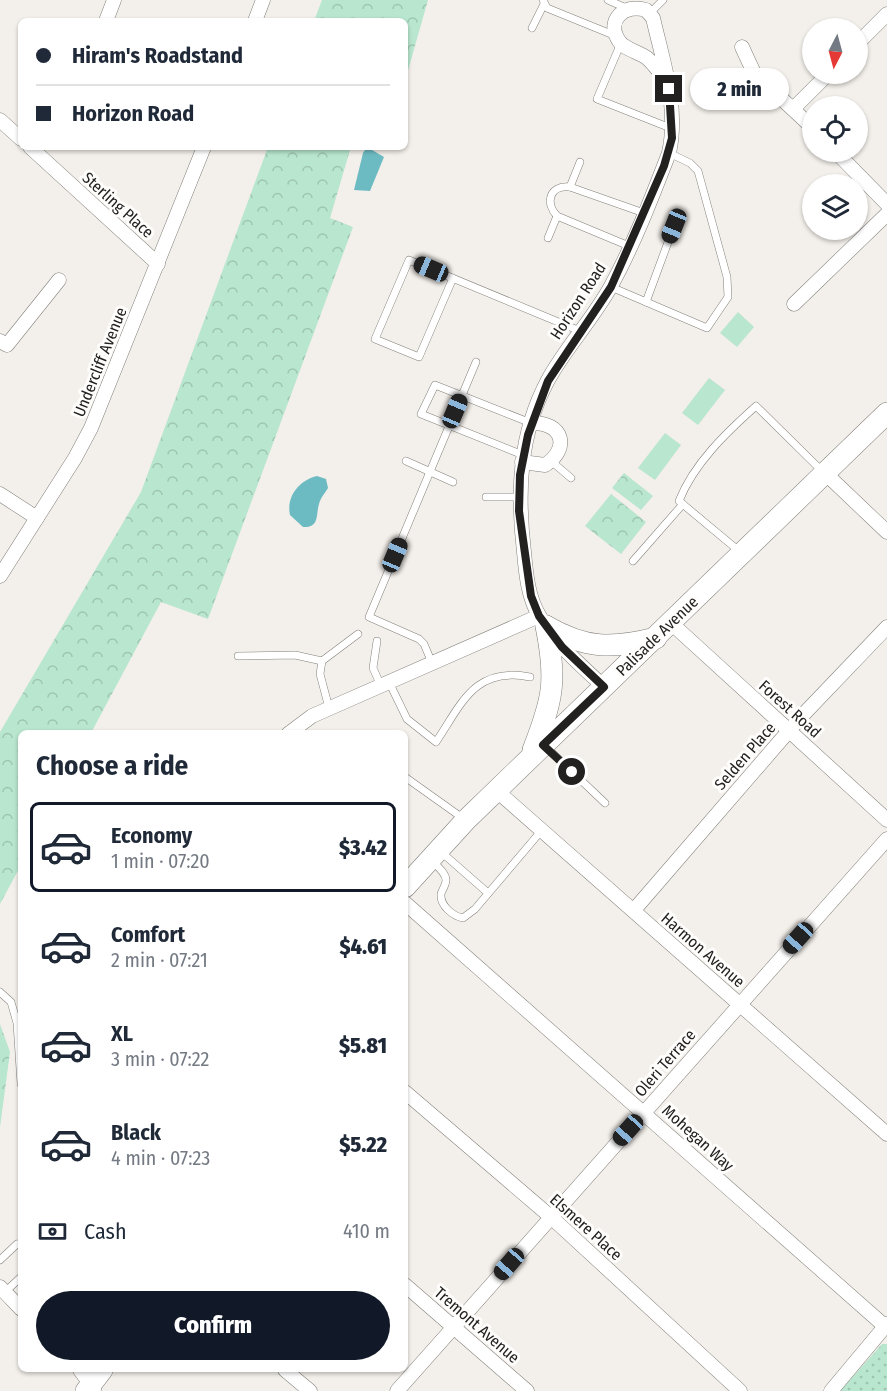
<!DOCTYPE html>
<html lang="en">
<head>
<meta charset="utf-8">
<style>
  :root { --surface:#fff; --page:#f2f2f3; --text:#1f2937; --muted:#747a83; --line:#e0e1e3; --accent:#111827 }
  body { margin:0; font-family:"Fira Sans Condensed",sans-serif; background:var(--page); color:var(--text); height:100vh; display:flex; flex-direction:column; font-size:22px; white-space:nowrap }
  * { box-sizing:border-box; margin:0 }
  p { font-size:20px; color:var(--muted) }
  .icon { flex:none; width:33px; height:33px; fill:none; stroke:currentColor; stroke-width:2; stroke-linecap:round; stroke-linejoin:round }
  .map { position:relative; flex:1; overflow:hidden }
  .drawer { position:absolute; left:18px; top:730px; width:390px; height:642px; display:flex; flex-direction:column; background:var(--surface); border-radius:9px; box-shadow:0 2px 4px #0004 }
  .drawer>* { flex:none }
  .guide { position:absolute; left:18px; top:18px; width:390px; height:132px; border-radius:9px; box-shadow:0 2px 4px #0004; display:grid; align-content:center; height:132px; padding:0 18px; background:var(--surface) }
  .needle { width:39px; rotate:186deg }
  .buttons { position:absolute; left:802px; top:18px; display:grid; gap:12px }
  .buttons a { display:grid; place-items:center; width:66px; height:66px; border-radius:50%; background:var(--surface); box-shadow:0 2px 4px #0004; font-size:30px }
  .end { position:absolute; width:27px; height:27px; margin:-14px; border:8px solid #232120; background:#fff; box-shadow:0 0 0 3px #fff }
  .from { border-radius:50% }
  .bubble { position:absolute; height:42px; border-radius:21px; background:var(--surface); box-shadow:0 2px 4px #0004; font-size:20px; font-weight:800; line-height:42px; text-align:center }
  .car { position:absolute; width:18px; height:36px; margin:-18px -9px; border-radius:8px; box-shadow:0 0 4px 2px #0007; background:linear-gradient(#222 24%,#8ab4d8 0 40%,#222 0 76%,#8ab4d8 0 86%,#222 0) }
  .guide b { display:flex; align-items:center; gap:21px; height:57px; font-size:22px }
  .guide b+b { border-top:2px solid var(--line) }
  .guide i { width:15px; height:15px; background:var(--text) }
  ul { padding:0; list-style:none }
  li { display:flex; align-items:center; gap:18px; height:90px; margin:0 12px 9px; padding:0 6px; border:3px solid transparent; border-radius:9px }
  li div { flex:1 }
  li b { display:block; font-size:22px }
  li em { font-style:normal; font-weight:800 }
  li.selected { border-color:var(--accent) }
  li>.icon { width:54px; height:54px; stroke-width:1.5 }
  h2 { padding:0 18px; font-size:27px; line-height:72px }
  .pay { display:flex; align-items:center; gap:15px; height:66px; padding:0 18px; font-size:22px }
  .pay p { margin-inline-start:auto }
  .button { display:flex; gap:12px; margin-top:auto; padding:12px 18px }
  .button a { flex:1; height:69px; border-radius:36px; background:var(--accent); color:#fff; font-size:24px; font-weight:800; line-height:69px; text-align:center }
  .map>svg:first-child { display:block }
  .grass { fill:url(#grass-dots) }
  .forest { fill:url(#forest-crowns) }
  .pitch { fill:#b8e6ce }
  .water { fill:#6dbbc2 }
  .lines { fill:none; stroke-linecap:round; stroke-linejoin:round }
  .service-casing { stroke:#84807c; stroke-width:8 }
  .minor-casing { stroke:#84807c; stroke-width:15 }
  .primary-casing { stroke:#84807c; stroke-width:22 }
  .service { stroke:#fff; stroke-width:7 }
  .minor { stroke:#fff; stroke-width:14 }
  .primary { stroke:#fff; stroke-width:21 }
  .route { stroke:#232120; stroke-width:8 }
  .labels { text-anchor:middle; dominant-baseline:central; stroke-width:6; stroke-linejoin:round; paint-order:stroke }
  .street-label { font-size:16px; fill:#232120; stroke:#fefdfb }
</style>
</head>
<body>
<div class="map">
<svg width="887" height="1391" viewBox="0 0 887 1391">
  <defs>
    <pattern id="grass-dots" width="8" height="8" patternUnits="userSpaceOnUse" patternTransform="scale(1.5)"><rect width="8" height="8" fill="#b8e6ce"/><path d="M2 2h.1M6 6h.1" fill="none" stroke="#9ec5b1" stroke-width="1.8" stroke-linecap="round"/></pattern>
    <pattern id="forest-crowns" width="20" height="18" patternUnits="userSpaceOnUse" patternTransform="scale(1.5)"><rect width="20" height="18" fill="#b8e6ce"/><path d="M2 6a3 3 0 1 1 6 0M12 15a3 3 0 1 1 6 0" fill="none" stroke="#9ec5b1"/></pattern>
  </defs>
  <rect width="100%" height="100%" fill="#f3efea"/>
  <path class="grass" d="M882,1344H887V1391H840Z"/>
  <g class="forest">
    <path d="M322,0H428L405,81V21H314Z"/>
    <path d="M268,147H353L350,150L330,218L353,227L208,619L161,602L91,733L21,734V865L0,904V732L141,492Z"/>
    <path d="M624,473L653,496L641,510L612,488Z"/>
    <path d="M611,494L646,522L621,554L585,526Z"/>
    <path d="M0,1024L10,1052L0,1127Z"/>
  </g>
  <g class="pitch">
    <path d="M738,312L754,327L737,347L720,333Z"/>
    <path d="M709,378L725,390L698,425L682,413Z"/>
    <path d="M665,433L681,445L655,480L638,468Z"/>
  </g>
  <g class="water">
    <path d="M367,147L384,157L370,191L354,190L363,153Z"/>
    <path d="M317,476L326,479L328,488C325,493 322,496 320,501C315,513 321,528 303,527L290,515C286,497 299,480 317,476Z"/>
  </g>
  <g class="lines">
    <g class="service-casing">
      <g id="service">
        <path d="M543,0L547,8L616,36"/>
        <path d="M608,0L626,8"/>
        <path d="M650,13L663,0"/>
        <path d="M532,28L544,4"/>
        <path d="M621,43L597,99L673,129"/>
        <path d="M570,187L580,162"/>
        <path d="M548,238L557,216"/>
        <path d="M629,246L557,216C545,203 549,185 570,187L644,213"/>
        <path d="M453,278L419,357L375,339L409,260L580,331"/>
        <path d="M611,287L707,328L728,297L727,277L698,171L690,163L669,153"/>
        <path d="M646,302L674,226"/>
        <path d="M523,455L421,414L435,385L531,423"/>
        <path d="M406,461L453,482"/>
        <path d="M551,461L571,478"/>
        <path d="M486,497H519"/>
        <path d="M739,551L679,501C694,463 727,432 756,406L823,472"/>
        <path d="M633,561L683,504"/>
        <path d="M377,641L373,668L381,686"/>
        <path d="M238,656L295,655L322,661"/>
        <path d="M432,663L424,644L419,639L369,617L476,362"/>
        <path d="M389,682L407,719L436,742C462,703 475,666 530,677"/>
        <path d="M329,708L320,674L322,661L358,634"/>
        <path d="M546,747L605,803"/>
        <path d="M405,777L464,819"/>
        <path d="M440,851L488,893"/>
        <path d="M431,860C436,865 446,873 446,880C446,885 442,890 441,894C440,906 453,916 463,918L475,909L542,830"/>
        <path d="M0,992L11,1002L17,1023L21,1084"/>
        <path d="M0,1260L17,1244"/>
        <path d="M5,1292L21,1277"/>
      </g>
    </g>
    <g class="minor-casing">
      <g id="minor">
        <path d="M106,21L114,0"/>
        <path d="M255,21L263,0"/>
        <path d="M858,43L887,14"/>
        <path d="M742,47L754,73L813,128"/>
        <path d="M794,108L828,74"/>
        <path d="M0,120L21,139"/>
        <path d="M30,147L158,264"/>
        <path d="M836,152L887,204"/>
        <path d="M794,304L887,214"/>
        <path d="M0,341L7,345L59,280"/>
        <path d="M522,462L545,465C570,449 564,422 531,423"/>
        <path d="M825,473L887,532"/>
        <path d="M0,494L37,518"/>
        <path d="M0,576L75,458L91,428L204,147"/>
        <path d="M671,623L887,820"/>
        <path d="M604,687C582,666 556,645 540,617C528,598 526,574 524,552C517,492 519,434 548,380C566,347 593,319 611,286C634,244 652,197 669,153C679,107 663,62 653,18L646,10C625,3 605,20 619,41C624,49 639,52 647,58C655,65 662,75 668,84"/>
        <path d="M288,734L312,716L539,616"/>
        <path d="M497,791L887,1134"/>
        <path d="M405,903L887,1328"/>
        <path d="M634,910L800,718L887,627"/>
        <path d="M405,1092L551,1217L740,1391"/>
        <path d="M405,1285L527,1391"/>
        <path d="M0,1287L21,1309"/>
        <path d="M80,1370L94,1389"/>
        <path d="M285,1370L310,1391"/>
        <path d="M397,1391L887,839"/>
        <path d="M831,1391L887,1324"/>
      </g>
    </g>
    <g class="primary-casing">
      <g id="primary">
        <path d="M546,626C586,649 612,649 656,638"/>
        <path d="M533,750C553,699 557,681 546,626"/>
        <path d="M405,887L466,820L887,413"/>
        <path d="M86,1391L102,1370"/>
      </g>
    </g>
    <use href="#service" class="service"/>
    <use href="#minor" class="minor"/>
    <use href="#primary" class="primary"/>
  </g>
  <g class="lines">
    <path class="route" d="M572,772L543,745L604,687L562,647L539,616L531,596L519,511L520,475L528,435L548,381L611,287L664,166L672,138L669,89"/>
  </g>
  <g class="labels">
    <g class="street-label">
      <text transform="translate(118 205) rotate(42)">Sterling Place</text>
      <text transform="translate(578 301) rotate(-57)">Horizon Road</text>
      <text transform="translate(100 362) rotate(-68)">Undercliff Avenue</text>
      <text transform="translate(657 636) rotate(-44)">Palisade Avenue</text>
      <text transform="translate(790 709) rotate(42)">Forest Road</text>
      <text transform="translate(745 756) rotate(-49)">Selden Place</text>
      <text transform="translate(703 950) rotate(41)">Harmon Avenue</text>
      <text transform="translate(665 1063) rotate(-49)">Oleri Terrace</text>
      <text transform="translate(698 1138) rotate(42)">Mohegan Way</text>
      <text transform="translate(586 1227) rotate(42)">Elsmere Place</text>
      <text transform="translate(477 1325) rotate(41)">Tremont Avenue</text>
    </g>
  </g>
</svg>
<div class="buttons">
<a><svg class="needle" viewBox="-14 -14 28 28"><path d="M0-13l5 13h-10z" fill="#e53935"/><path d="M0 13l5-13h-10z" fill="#747a83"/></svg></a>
<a><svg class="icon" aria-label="locate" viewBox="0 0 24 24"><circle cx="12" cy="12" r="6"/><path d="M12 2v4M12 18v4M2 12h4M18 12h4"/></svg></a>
<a><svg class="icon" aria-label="layers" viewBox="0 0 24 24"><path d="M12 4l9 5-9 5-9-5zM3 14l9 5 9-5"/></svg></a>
</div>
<i class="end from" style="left:572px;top:772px"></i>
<i class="end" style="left:669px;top:89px"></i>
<div class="bubble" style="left:690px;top:68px;width:99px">2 min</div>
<i class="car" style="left:674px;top:226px;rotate:202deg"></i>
<i class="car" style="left:431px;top:269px;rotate:293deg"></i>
<i class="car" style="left:455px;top:411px;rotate:23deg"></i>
<i class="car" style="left:395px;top:555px;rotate:23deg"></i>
<i class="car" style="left:798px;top:938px;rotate:222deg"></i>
<i class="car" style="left:628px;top:1130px;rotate:222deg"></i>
<i class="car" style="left:509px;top:1264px;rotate:221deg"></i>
<div class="guide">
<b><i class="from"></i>Hiram's Roadstand</b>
<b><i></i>Horizon Road</b>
</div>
<section class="drawer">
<h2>Choose a ride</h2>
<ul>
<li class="selected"><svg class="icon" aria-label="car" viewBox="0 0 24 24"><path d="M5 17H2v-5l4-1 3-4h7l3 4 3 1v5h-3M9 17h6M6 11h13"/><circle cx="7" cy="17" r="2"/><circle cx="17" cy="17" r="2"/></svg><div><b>Economy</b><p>1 min · 07:20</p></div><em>$3.42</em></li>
<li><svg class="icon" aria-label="car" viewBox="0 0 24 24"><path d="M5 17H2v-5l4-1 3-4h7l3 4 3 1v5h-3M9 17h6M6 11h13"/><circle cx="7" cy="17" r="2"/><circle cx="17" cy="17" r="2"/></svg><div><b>Comfort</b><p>2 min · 07:21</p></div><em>$4.61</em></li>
<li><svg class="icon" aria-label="car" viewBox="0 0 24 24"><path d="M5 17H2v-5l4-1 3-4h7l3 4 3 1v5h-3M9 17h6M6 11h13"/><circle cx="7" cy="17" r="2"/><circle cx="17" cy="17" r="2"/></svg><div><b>XL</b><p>3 min · 07:22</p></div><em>$5.81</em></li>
<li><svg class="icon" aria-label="car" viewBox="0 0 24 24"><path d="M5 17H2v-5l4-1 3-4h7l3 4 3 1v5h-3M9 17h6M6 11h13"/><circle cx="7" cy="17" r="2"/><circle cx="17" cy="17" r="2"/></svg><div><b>Black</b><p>4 min · 07:23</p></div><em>$5.22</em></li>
</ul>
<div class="pay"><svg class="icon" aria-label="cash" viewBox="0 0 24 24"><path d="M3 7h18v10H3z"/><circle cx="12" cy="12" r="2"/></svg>Cash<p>410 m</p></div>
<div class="button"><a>Confirm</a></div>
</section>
</div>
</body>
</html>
